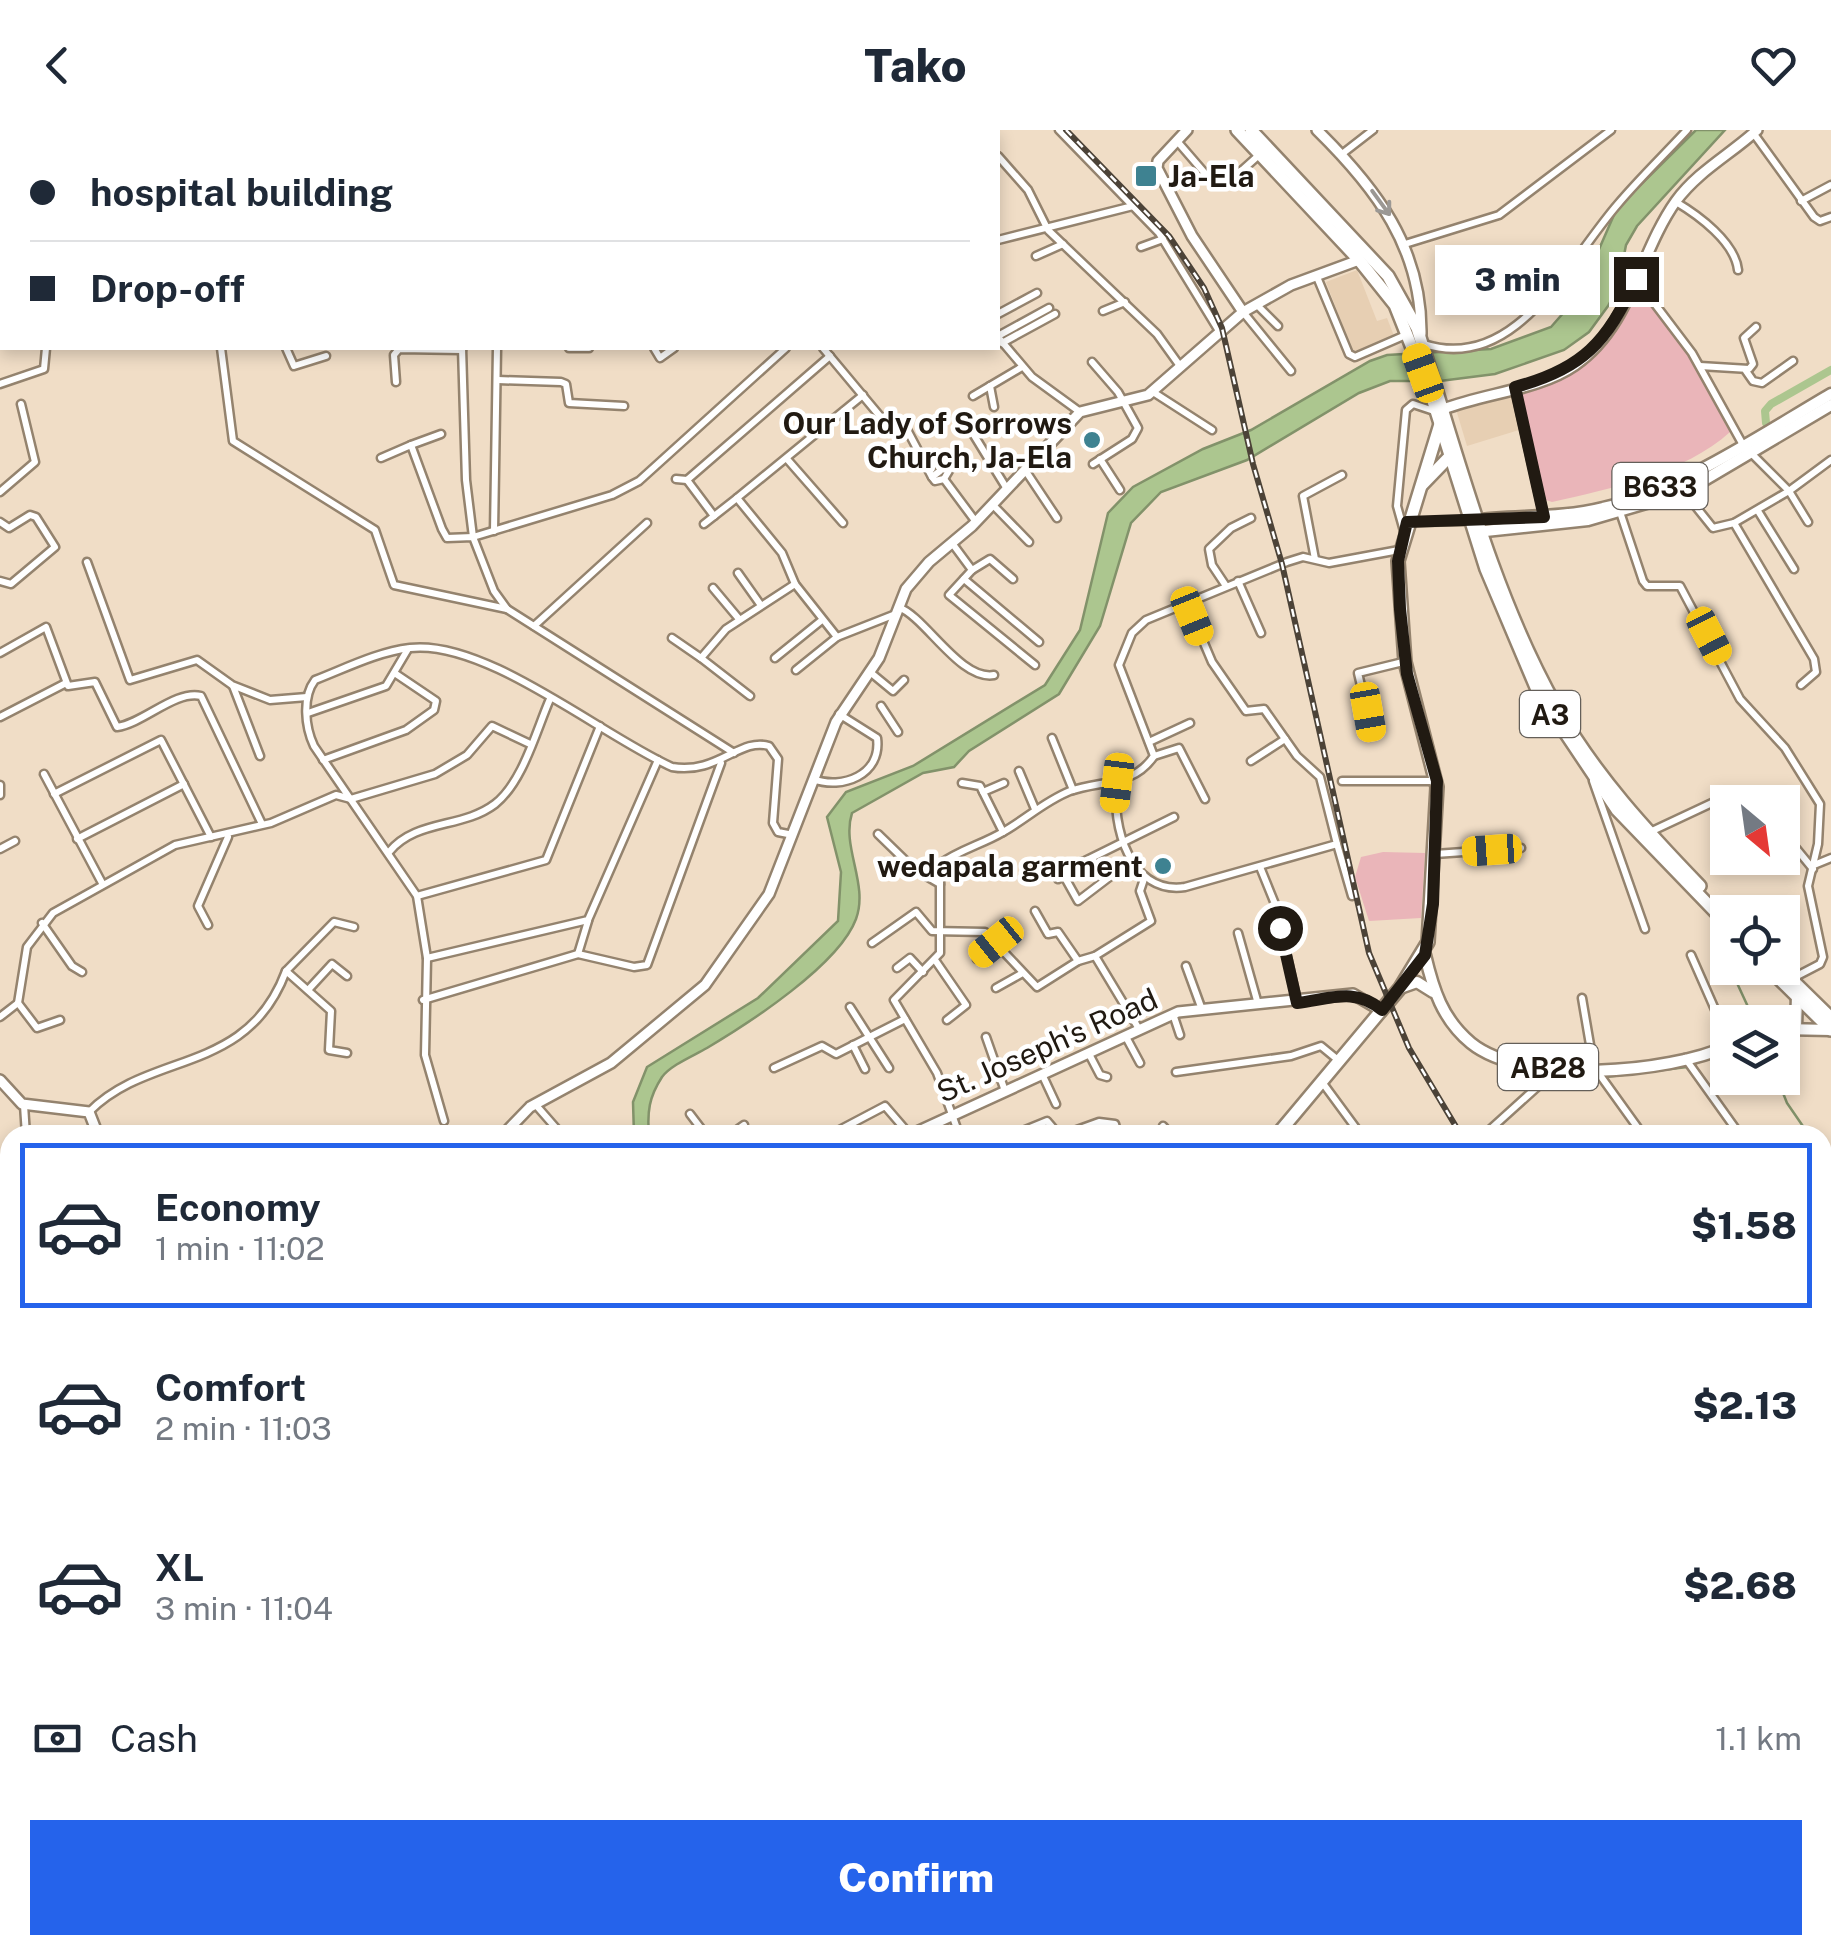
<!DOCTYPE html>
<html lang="en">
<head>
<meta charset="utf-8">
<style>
  :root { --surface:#fff; --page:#f2f2f3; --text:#1f2937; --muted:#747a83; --line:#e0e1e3; --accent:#2563eb }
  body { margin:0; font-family:"Public Sans",sans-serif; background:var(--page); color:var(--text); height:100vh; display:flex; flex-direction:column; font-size:38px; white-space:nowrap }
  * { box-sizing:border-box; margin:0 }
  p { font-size:32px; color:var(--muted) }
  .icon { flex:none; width:55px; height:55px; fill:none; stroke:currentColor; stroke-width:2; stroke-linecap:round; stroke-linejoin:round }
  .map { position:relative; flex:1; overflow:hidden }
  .drawer { position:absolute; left:0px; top:995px; width:1832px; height:830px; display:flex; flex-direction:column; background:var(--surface); border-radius:30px 30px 0 0; box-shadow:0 5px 15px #0003 }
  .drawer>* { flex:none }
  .top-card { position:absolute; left:0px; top:0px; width:1000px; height:220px; box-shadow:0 5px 15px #0003; display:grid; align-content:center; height:220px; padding:0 30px; background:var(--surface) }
  .needle { width:65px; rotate:151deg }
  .tools { position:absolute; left:1710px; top:655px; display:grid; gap:20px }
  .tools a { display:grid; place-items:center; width:90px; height:90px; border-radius:0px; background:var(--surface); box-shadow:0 5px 15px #0003; font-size:50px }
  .end { position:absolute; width:45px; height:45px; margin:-22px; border:12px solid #211a12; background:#fff; box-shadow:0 0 0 5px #fff }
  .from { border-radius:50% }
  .bubble { position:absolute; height:70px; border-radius:0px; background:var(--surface); box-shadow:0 5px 15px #0003; font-size:32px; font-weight:800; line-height:70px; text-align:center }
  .car { position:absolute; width:30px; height:60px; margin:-30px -15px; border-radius:12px; box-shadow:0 0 8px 2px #0007; background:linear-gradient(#f5c518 24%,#345 0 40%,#f5c518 0 76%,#345 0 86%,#f5c518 0) }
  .top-card b { display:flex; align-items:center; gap:35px; height:95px; font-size:38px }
  .top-card b+b { border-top:2px solid var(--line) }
  .top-card i { width:25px; height:25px; background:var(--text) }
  ul { padding:18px 0 0; list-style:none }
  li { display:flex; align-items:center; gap:30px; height:165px; margin:0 20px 15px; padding:0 10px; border:5px solid transparent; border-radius:0px }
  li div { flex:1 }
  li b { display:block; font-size:38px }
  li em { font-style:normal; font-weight:800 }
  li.current { border-color:var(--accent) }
  li>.icon { width:90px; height:90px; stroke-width:1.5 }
  .pay { display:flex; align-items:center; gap:25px; height:110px; padding:0 30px; font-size:38px }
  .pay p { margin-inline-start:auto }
  .button { display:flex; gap:20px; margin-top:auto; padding:20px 30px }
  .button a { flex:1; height:115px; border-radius:0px; background:var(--accent); color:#fff; font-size:40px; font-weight:800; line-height:115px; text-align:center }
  header { display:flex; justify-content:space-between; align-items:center; height:130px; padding:0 30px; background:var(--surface); font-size:45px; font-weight:800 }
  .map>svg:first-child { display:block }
  .built { fill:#e7cfb3 }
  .green { fill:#eab5b9 }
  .water { fill:#acc68f; stroke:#82926a; stroke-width:2.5 }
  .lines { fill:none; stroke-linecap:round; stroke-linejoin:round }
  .stream { stroke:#82926a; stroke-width:2.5 }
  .canal { stroke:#acc68f; stroke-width:8 }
  .street-casing { stroke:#94836e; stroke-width:11 }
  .secondary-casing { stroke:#94836e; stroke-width:14 }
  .primary-casing { stroke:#94836e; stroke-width:15 }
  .highway-casing { stroke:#94836e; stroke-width:16 }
  .street { stroke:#fff; stroke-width:6 }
  .secondary { stroke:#fff; stroke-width:9 }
  .primary { stroke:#fff; stroke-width:10 }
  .highway { stroke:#fff; stroke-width:11 }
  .rail-casing { stroke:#4c4338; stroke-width:6 }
  .rail { stroke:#fff; stroke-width:2.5; stroke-dasharray:8; stroke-linecap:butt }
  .oneway { stroke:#9b9894 }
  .route { stroke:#211a12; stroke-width:12 }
  .poi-dot { fill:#3e8291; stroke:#fff; stroke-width:4 }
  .labels { text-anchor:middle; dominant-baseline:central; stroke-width:9; stroke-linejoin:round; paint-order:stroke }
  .shield { fill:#fff; stroke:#645f59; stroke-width:2.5 }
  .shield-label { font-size:28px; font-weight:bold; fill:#211a12 }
  .poi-label { font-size:30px; font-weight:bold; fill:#211a12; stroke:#fff; text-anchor:end }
  .street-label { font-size:30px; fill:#211a12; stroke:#fff }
</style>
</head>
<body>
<header><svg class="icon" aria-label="back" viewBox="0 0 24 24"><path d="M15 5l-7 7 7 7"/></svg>Tako<svg class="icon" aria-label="heart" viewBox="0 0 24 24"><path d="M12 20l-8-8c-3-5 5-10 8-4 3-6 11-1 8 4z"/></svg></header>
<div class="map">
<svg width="1831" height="1825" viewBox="0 0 1831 1825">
  <rect width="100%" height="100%" fill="#f0ddc6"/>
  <g class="built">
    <path d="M1357,140L1377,191L1387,188L1394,206L1353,222L1326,152Z"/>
    <path d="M1511,259L1519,300L1467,316L1455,276Z"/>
    <path d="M1269,1815H1381L1386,1825H1251Z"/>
  </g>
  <g class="green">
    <path d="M1635,156C1658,162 1715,276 1730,302C1685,343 1610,359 1552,372L1543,369L1521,258L1585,229Z"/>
    <path d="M1383,722L1425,723L1421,788L1369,791L1355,747L1361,727Z"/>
    <path d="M1831,1315V1422L1823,1409V1322Z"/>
  </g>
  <g class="water">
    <path d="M1696,0H1725L1637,96L1626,115L1618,157L1608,176L1589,202L1564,220L1495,244L1440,251H1390L1359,263L1247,330L1161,362L1131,393L1100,496L1059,564L969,621L954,637L923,643L852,683C841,717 869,754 856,789C839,835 749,893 707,918C693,926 671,935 662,947C649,967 647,982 649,1005H634L633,972L647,937L758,868L838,791L841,742L827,687L846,662L913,636L1045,555L1080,500L1108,383L1133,357L1203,319L1251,300L1370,231L1387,225L1491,219L1551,197L1579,165L1617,78Z"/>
    <path d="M0,1541C10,1565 17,1595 0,1617Z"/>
  </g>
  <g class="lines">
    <g class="stream">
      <path d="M1731,840L1755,892"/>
      <path d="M1694,934L1715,926"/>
      <path d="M1606,947L1687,937"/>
      <path d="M1777,948L1787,973L1809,1005"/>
      <path d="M1705,961L1736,1005"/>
      <path d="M1822,1022L1831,1033"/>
      <path d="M1453,1815L1460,1825"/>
    </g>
    <g class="canal">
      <path d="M1766,293L1765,281L1771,274L1831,240"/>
      <path d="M0,1422L10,1427"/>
    </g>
    <g class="street-casing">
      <g id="street">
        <path d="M200,0V2"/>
        <path d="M259,0V2"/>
        <path d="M447,0L449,2"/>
        <path d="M579,0L580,2"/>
        <path d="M624,0L625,2"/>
        <path d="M815,0L817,2"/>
        <path d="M975,0L977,2"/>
        <path d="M1059,0L1159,103L1219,201"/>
        <path d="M369,2L370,0"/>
        <path d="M772,2L785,0"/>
        <path d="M1754,4L1814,87L1820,91L1831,87"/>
        <path d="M1177,11L1215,55L1230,51L1259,25"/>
        <path d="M1342,24L1373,0"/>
        <path d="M998,26L1028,60L1048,100L1157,204L1180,236"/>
        <path d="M0,55L2,53"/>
        <path d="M1801,71L1831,55"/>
        <path d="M1676,72C1698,85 1735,112 1738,140"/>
        <path d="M0,95L2,94"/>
        <path d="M998,110L1133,76"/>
        <path d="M1405,114L1499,85L1611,0"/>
        <path d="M1141,117L1163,109"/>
        <path d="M0,124H2"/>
        <path d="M1036,126L1063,114"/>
        <path d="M1317,147L1349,224L1355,227L1408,204"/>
        <path d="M1636,149L1692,223L1743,315L1789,361L1831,330"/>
        <path d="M1257,175L1278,196"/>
        <path d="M0,179L2,186"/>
        <path d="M1103,181L1125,172"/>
        <path d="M1243,182L1291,241"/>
        <path d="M998,184L1037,163"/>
        <path d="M998,206L1049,178"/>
        <path d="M998,207L1032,247L1080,282"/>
        <path d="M1002,213L1055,184"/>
        <path d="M1424,214C1516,244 1569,130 1618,74C1640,48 1664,25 1687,0"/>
        <path d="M221,218L233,311L375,400L394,455L507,479"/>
        <path d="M286,218L294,236L326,226"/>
        <path d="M462,218L466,350L473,407L612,365L639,351L786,218"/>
        <path d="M569,218H589"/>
        <path d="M654,218L660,228L674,218"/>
        <path d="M823,218L889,297L904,294L932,347L935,351L944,349L976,392"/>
        <path d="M1092,232L1118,262L1138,298L1132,309L1093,334"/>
        <path d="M1700,236L1749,239L1753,234L1744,208L1756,197"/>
        <path d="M1746,241L1753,251L1762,253L1793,231"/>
        <path d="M498,250L561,252L566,254L569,273L624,276"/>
        <path d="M396,252L394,225L399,219L462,220"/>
        <path d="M0,254L44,239L46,218"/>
        <path d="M990,256L994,277"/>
        <path d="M1515,258L1544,387"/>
        <path d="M1153,262L1212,300"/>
        <path d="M863,265L737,368L782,423L795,454L837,507L893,485"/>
        <path d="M973,266L1022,237"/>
        <path d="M972,302L1007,359"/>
        <path d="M441,304L411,315L442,399L447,408L473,407L494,461L507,479L734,623"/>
        <path d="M381,328L411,315"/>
        <path d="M787,329L843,393"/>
        <path d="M1100,329L1120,360"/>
        <path d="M1025,340L1057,388"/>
        <path d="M932,347L940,341L941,334"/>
        <path d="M676,349L687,350L830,226"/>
        <path d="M944,349L950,339"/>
        <path d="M687,350L714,386"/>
        <path d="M0,362L35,332L21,274"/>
        <path d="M1685,363L1713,398L1734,393L1789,361L1808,392"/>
        <path d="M993,375L1029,412"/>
        <path d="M1619,379L1643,451L1647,456H1680L1740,569L1785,618L1820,674L1818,714L1808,756L1823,827L1820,834L1793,848"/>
        <path d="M1758,381L1794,439"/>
        <path d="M0,392L9,398L30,385L36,387L55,417L11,454L0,451"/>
        <path d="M1412,392L1470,391"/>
        <path d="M1734,393L1814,529L1816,542L1801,555"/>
        <path d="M704,394L737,368"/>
        <path d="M494,401L497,218"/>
        <path d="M1404,401L1397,376L1406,280L1413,274L1434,281"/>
        <path d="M952,413L972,440L949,465L1035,535"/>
        <path d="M1315,429L1303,366L1342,345"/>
        <path d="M87,432L130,550L197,530L232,555L270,570L307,567"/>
        <path d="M972,440L990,429L1013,449"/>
        <path d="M738,443L760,474"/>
        <path d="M964,449L1039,512"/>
        <path d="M1238,451L1261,503"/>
        <path d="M1226,456L1212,435L1209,419L1231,398L1251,388"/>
        <path d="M713,458L739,489"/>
        <path d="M898,477C925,486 960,551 994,545"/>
        <path d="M534,496L647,393"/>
        <path d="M672,508L701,528"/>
        <path d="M0,523L46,497L68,556L95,552L117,597C144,593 175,560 201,566L262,694"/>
        <path d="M775,528L822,490"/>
        <path d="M796,540L837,507"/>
        <path d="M870,542L893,561L904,550"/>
        <path d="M233,556L260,626"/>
        <path d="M750,566L701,528L726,499L795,454"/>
        <path d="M881,576L898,602"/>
        <path d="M308,583L386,556L408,519"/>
        <path d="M0,587L66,553"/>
        <path d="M1372,602L1358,543L1403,532"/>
        <path d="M1052,608L1073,660"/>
        <path d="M1149,612L1190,593"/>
        <path d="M1154,626L1179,618L1205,669"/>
        <path d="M323,630L406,600L434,580L436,571L396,544"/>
        <path d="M1251,631L1285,609"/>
        <path d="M1019,641L1035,679"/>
        <path d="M44,644L102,753"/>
        <path d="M813,649C842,660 882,645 877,608L839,584"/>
        <path d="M1342,651H1436"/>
        <path d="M1593,651L1645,799"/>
        <path d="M962,653L980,656L983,662"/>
        <path d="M1117,653C1111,695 1130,765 1185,757L1337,714L1320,647L1297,626L1264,579L1246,581L1212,532L1187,473"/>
        <path d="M0,655V665"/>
        <path d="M54,664L161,610L211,707"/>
        <path d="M1003,702L983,662L1004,653"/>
        <path d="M1650,702L1714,672"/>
        <path d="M878,704L914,739L940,754"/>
        <path d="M77,709L184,654"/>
        <path d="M1790,711L1813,739"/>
        <path d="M1337,714L1352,766"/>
        <path d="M0,719L15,711"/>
        <path d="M389,722C416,689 462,699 495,674C523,652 536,601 550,569"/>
        <path d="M1435,724L1521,718"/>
        <path d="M1814,735L1831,728"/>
        <path d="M1260,737L1275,774L1297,871"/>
        <path d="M1044,741L1085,731L1174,687"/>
        <path d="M1058,749L1064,746L1078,771L1133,729"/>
        <path d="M417,766L546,730L600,596"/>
        <path d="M1035,781L1048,804L1058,802L1078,831"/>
        <path d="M42,793L72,836L82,842"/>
        <path d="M208,795L198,776L228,707"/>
        <path d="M1238,803L1258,874"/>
        <path d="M872,813L916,782L932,801L985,802L1037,857L1078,831L1095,826"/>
        <path d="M578,824L588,791"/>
        <path d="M1691,825L1728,909"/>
        <path d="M427,828L588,790L658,630"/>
        <path d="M977,829L997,813"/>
        <path d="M935,830L966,875L947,890"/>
        <path d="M1186,836L1201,877"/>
        <path d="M897,838L910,828L923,842"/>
        <path d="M286,841L334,792L354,797"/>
        <path d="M996,858L1021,844"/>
        <path d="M308,860L332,834L347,846"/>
        <path d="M1582,868L1594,938"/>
        <path d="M423,870L578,824L634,837L647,835L721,633"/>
        <path d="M18,873L37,898L60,890"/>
        <path d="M850,877L889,938"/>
        <path d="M1173,884L1180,905"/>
        <path d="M0,887L18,873L27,817L53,783L175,715L271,693L336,665L351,669L435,644L467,625L492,596L530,614"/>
        <path d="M1139,899L1095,826L1151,791L1140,761L1144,749"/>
        <path d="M986,907L1005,961"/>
        <path d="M1126,907L1140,933"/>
        <path d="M853,915L865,939"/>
        <path d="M1089,924L1100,945L1107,947"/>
        <path d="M1685,928L1740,1005"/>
        <path d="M774,938L822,916L836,924L905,889"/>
        <path d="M1597,941L1643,1005"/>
        <path d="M1176,942L1291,926L1321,916L1338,930"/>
        <path d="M1042,944L1056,974"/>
        <path d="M1322,952L1361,1005"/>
        <path d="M535,974L562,1005"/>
        <path d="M24,975L26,1005"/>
        <path d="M89,982C150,920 247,946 286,841L331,881L329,920L347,923"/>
        <path d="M690,984L706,1005"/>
        <path d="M444,991L425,925L427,828L417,766L314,616C305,597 302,567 315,550C346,538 377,522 410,518C486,509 602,606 672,637C717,645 740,607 769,616L778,629L773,693L778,702L793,705"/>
        <path d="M1163,996L1171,1005"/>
        <path d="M959,1004L937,943L894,870L940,823V734C959,720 983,714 1003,702C1026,689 1045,671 1070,661C1101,650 1133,657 1154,626L1119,535L1132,503L1146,490L1287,432L1303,427L1329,433L1399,420"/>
        <path d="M730,1005L744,995"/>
        <path d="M830,1005L885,976L910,1005"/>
        <path d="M1013,1005L1047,991L1059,1005"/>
        <path d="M1063,1005L1099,992L1115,994L1118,1005"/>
        <path d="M1484,1005L1557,939"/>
        <path d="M1822,1121L1831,1133"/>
        <path d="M1822,1203L1831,1198"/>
        <path d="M1822,1520L1831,1538"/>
        <path d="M0,1788L10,1805"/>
        <path d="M16,1815L22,1825"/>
        <path d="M90,1815L96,1825"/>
        <path d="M164,1815L170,1825"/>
        <path d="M311,1815L316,1825"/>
        <path d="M383,1815L389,1825"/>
        <path d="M454,1815L459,1825"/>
        <path d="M531,1815L537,1825"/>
        <path d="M618,1815L623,1825"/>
        <path d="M696,1815L701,1825"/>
        <path d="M777,1815L783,1825"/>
        <path d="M837,1815L877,1825"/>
        <path d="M1461,1815L1468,1825"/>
        <path d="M1542,1815L1547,1825"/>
        <path d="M1643,1815L1649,1825"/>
        <path d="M188,1825L207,1815"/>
        <path d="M733,1825L752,1815"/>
        <path d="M823,1825L827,1815"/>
        <path d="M878,1825L881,1815"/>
        <path d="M1044,1825L1060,1815"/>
        <path d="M1140,1825L1158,1815"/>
      </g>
    </g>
    <g class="secondary-casing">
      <g id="secondary">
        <path d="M1187,0L1158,31L1157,38L1192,106L1243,182"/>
        <path d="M1317,0C1376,58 1422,118 1421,204"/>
        <path d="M1444,279C1485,263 1539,260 1575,235C1631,196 1639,123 1676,71C1698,41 1731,24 1757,0"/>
        <path d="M0,950L22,974L89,982L98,1005"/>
        <path d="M503,1005L530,977L611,933L705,855L769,764L836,592L879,528L906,459L929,432L972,396L1080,282L1148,265L1243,182L1291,155L1359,130"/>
        <path d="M910,1005L1178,882L1353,864L1382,881"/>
        <path d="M0,1445L10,1439"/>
        <path d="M1387,1815L1392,1825"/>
        <path d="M1240,1825L1258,1815"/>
      </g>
    </g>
    <g class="primary-casing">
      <g id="primary">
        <path d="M1472,391C1515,385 1559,389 1603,378C1679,361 1764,303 1831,264"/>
        <path d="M1476,402L1588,390L1684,362L1831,275"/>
        <path d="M1425,825C1433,859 1442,889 1471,913C1524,956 1669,943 1728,916"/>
        <path d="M1400,858L1417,852L1433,862"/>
        <path d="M1796,897L1797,866"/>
        <path d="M1782,899L1831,900"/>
      </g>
    </g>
    <g class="highway-casing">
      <g id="highway">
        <path d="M1237,0L1359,130L1395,175L1432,268L1486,439L1538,562L1617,680L1728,795"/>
        <path d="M1251,0L1388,146L1417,198C1458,325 1491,461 1557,578C1595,645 1647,701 1700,756"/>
        <path d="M1422,355L1451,325"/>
        <path d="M1768,838L1831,900"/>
        <path d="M1780,838L1831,888"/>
        <path d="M1277,1005L1400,858L1428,812L1437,657L1405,532L1398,431L1440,294"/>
        <path d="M944,1825L947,1815"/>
        <path d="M953,1825L956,1815"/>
      </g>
    </g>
    <use href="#street" class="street"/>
    <use href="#secondary" class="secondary"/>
    <use href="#primary" class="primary"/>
    <use href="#highway" class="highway"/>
    <g class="rail-casing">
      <g id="rail">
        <path d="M1066,0L1169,106L1204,158L1222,198L1253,334L1282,434L1369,823L1409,918L1461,1005"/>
        <path d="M1822,1262L1831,1268"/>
      </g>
    </g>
    <use href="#rail" class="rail"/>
  </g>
  <defs><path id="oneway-shaft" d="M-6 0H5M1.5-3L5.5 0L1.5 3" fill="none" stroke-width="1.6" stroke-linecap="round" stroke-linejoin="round" transform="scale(2.5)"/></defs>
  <use class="oneway" href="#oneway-shaft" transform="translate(1381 73) rotate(54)"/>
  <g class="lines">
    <path class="route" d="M1280,798L1297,873C1330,869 1355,857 1382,880L1425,825L1433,774L1437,651L1407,544L1400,479L1398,431L1407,392L1544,387L1515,257C1583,239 1607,212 1636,149"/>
  </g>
  <g class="poi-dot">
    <rect x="1134" y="34" width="24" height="24" rx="5"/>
    <circle cx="1092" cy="310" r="10"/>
    <circle cx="1163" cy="736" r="10"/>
  </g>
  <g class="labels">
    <g class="shield">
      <rect x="1612.5" y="333" width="95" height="46" rx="8"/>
      <rect x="1520" y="561" width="60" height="46" rx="8"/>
      <rect x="1498" y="914" width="100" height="46" rx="8"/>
    </g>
    <g class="shield-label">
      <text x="1660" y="356">B633</text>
      <text x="1550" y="584">A3</text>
      <text x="1548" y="937">AB28</text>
    </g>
    <g class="poi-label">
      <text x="1168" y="46" text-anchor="start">Ja-Ela</text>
      <text x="1072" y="293">Our Lady of Sorrows<tspan x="1072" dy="34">Church, Ja-Ela</tspan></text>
      <text x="1143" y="736">wedapala garment</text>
    </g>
    <g class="street-label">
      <text transform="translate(1047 915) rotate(-24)">St. Joseph's Road</text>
    </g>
  </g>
</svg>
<div class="tools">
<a><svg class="needle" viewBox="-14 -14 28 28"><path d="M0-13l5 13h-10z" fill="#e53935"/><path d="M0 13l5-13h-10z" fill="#747a83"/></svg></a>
<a><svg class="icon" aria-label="locate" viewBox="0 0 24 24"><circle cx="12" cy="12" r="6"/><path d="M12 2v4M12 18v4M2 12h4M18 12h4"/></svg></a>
<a><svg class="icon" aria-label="layers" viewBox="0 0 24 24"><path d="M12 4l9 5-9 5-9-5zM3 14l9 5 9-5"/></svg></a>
</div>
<i class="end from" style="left:1280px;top:798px"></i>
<i class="end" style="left:1636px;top:149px"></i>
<div class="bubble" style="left:1435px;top:115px;width:165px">3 min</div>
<i class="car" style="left:1423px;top:243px;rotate:340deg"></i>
<i class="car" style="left:1192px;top:486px;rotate:158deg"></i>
<i class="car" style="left:1709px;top:506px;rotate:153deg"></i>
<i class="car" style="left:1368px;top:582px;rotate:170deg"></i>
<i class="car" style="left:1117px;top:653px;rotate:187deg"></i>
<i class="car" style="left:1492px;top:720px;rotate:266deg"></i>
<i class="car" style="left:996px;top:812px;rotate:231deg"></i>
<div class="top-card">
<b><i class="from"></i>hospital building</b>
<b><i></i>Drop-off</b>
</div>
<section class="drawer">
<ul>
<li class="current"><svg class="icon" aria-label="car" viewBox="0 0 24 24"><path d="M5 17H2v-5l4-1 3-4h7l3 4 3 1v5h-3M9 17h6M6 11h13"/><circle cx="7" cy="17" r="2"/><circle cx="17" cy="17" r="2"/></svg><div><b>Economy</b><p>1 min · 11:02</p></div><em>$1.58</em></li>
<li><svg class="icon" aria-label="car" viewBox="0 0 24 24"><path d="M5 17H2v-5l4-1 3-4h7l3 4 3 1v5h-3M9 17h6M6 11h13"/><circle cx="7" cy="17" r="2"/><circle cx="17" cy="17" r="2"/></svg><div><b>Comfort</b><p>2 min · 11:03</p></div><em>$2.13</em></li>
<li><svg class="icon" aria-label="car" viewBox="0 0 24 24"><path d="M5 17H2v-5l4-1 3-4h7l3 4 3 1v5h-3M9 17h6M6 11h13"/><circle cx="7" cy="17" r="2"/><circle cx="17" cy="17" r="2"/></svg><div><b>XL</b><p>3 min · 11:04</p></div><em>$2.68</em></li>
</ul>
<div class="pay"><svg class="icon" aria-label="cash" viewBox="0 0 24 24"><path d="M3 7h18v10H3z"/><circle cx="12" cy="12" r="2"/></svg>Cash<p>1.1 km</p></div>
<div class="button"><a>Confirm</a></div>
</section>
</div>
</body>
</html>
